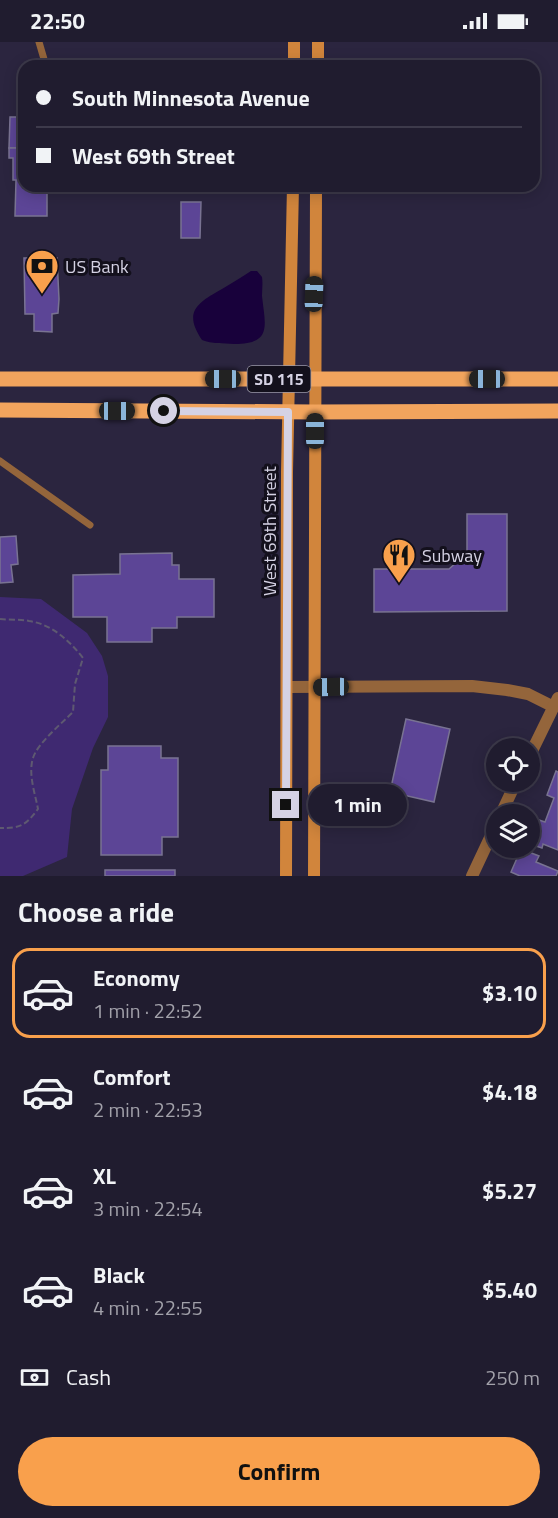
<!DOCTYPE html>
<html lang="en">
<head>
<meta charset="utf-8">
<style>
  :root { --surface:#201c2f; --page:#2d293b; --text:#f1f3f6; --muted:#a2a1aa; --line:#3d3a4b; --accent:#f9a04c }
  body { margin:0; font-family:"Titillium Web",sans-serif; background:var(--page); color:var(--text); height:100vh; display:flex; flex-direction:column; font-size:22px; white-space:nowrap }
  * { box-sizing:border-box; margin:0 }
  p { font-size:20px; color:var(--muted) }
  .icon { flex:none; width:33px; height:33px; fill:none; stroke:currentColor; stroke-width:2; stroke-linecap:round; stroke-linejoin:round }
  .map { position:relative; height:834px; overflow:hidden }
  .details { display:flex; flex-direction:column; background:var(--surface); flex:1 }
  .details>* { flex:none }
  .guide { position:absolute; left:18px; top:18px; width:522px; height:132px; border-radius:18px; box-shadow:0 3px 15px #0003,0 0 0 2px var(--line); display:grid; align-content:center; height:132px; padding:0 18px; background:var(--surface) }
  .tools { position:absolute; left:486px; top:696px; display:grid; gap:12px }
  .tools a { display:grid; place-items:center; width:54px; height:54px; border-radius:50%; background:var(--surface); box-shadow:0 3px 15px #0003,0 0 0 2px var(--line); font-size:30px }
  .end { position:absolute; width:27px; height:27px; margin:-14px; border:8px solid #d5d2e4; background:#111; box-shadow:0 0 0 3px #111 }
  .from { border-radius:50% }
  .bubble { position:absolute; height:42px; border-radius:21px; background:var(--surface); box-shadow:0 3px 15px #0003,0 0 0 2px var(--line); font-size:20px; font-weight:700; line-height:42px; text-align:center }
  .car { position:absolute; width:18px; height:36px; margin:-18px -9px; border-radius:8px; box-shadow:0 0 4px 2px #0007; background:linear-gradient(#222 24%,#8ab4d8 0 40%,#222 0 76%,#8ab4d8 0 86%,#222 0) }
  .guide b { display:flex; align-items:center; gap:21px; height:57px; font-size:22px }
  .guide b+b { border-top:2px solid var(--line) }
  .guide i { width:15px; height:15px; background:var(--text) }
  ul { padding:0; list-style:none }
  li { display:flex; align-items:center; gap:18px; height:90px; margin:0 12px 9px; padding:0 6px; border:3px solid transparent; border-radius:18px }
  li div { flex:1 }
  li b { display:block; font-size:22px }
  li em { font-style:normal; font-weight:700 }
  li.active { border-color:var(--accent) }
  li>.icon { width:54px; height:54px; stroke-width:1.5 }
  h2 { padding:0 18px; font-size:27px; line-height:72px }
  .pay { display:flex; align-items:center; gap:15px; height:66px; padding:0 18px; font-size:22px }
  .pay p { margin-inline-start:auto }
  .cta { display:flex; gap:12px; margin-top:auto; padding:12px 18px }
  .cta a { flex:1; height:69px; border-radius:36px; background:var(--accent); color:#111; font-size:24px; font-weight:700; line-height:69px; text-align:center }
  .status { display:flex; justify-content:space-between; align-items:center; height:42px; padding:0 30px; background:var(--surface); direction:ltr }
  .status svg { height:16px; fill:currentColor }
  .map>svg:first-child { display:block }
  .green { fill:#3f2971 }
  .water { fill:#18013b }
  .building { fill:#5c4596; stroke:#797392; stroke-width:1.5 }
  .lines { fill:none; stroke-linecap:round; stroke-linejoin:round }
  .path { stroke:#5e5971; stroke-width:2; stroke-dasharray:6 3; stroke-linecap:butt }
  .lane { stroke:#94653b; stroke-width:7 }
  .street { stroke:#94653b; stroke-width:12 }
  .secondary { stroke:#d1853c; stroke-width:12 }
  .primary { stroke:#f2a45d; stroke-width:15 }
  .route { stroke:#d5d2e4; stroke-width:8 }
  .labels { text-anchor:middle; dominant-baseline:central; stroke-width:6; stroke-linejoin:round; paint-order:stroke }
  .shield { fill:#13101c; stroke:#9b98a8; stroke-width:1.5 }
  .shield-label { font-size:16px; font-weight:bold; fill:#d5d2e4 }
  .poi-label { font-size:18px; fill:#d5d2e4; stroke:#13101c; text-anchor:start }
  .street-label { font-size:18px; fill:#d5d2e4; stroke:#13101c }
</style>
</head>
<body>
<div class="status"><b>22:50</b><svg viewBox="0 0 49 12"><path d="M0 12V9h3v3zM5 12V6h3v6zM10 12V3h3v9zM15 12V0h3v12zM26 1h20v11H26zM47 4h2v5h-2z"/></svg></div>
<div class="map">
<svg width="558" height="834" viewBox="0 0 558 834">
  <rect width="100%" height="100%" fill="#2b253f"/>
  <path class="green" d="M0,555L41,557L87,591L102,614L108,634V675L93,706L72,767L67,815L23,834H0Z"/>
  <path class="water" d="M251,229H257L262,235C263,242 262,248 262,254C265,283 273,302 234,302C223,301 212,302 202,298C183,270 197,261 222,247C232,241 242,235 251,229Z"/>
  <g class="building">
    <path d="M21,73H24V106H9L10,75H21Z"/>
    <path d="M9,106H24V144H47V174H15L16,138H13V116H9Z"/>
    <path d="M181,160H201L200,196H181Z"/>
    <path d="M24,216H57L59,257L58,271L52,272V290L34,289V272H25Z"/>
    <path d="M467,472H507V569L374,570V527H449L467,511Z"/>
    <path d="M16,494L18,522L11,523L13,540L0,541V495Z"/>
    <path d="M172,511V523H179V537H214V575H177V586H152V600H107V575H73V533L120,532V512Z"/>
    <path d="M406,677L450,687L434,760L390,750Z"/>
    <path d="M108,704H161V716H178V795H162V813H101V728H108Z"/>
    <path d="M556,729L558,730V808L543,802L542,806L530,802V786L533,776L545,780L554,756L547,753Z"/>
    <path d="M521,807L539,814L536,820L558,829L556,834H520L511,830Z"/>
    <rect x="105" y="828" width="70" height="6"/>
  </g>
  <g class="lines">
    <path class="path" d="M0,577C9,578 20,577 29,579C51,582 69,598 83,616L75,642L73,670C62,681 37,702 33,716C28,732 35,751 38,767C25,784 21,786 0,786"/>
    <g class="lane">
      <path d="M39,0L46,24"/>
      <path d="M0,419L90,483"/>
    </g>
    <g class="street">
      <path d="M287,645L472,644L507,648L528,652L554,665"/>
      <path d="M530,713L558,656"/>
      <path d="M501,772L516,740"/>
      <path d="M472,834L496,783"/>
    </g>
    <g class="secondary">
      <path d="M294,24V0"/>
      <path d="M318,24V0"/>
      <path d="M286,834L287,430L293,144"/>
      <path d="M314,834L316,144"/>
    </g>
    <g class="primary">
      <path d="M0,337H558"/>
      <path d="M0,368L315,370L558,369"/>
    </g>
  </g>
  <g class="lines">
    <path class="route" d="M164,369L288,370L286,763"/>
  </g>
  <defs>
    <g id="bank-pin" transform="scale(1.725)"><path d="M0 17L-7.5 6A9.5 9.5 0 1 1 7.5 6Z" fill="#f9a04c" stroke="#13101c"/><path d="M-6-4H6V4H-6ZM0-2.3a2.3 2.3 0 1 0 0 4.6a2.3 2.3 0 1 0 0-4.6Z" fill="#111"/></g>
    <g id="restaurant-pin" transform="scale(1.725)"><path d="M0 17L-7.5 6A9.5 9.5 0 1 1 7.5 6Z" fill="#f9a04c" stroke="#13101c"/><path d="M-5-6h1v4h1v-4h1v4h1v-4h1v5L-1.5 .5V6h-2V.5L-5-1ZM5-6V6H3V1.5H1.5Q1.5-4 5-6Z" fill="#111"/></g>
  </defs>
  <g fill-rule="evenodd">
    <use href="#bank-pin" x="42" y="224"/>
    <use href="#restaurant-pin" x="399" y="513"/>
  </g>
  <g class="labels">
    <rect class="shield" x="247.5" y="324" width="63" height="26" rx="4.5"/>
    <g class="shield-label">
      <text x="279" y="337">SD 115</text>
    </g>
    <g class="poi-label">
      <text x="65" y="224">US Bank</text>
      <text x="422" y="513">Subway</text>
    </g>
    <g class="street-label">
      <text transform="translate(269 489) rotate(-90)">West 69th Street</text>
    </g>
  </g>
</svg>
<div class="tools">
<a><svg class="icon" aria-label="locate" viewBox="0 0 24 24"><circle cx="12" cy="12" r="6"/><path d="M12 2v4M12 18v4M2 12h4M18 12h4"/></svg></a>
<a><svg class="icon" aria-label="layers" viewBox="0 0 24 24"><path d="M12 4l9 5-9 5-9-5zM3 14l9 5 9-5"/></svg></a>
</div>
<i class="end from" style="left:164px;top:369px"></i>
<i class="end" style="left:286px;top:763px"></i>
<div class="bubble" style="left:308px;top:742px;width:99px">1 min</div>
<i class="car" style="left:314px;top:252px;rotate:2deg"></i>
<i class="car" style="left:223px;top:337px;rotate:270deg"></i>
<i class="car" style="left:487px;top:337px;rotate:270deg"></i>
<i class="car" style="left:117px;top:369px;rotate:90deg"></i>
<i class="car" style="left:315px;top:389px;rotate:0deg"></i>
<i class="car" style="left:331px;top:645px;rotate:269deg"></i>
<div class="guide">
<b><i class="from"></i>South Minnesota Avenue</b>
<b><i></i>West 69th Street</b>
</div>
</div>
<section class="details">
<h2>Choose a ride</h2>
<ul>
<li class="active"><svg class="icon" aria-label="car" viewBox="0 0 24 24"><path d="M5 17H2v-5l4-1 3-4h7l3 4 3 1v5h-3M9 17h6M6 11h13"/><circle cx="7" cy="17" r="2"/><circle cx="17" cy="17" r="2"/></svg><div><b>Economy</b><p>1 min · 22:52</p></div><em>$3.10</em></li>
<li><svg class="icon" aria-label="car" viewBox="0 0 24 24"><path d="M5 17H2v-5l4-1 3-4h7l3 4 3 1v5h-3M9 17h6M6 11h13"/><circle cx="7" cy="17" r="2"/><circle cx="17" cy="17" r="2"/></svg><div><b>Comfort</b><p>2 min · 22:53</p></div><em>$4.18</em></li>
<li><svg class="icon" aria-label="car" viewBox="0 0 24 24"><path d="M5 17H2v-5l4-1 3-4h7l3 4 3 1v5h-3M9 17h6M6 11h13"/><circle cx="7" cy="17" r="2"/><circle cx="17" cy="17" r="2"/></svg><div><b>XL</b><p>3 min · 22:54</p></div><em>$5.27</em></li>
<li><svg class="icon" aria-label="car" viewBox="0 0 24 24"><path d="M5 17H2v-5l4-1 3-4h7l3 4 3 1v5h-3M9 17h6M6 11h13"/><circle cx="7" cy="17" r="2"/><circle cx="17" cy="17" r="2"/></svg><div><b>Black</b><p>4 min · 22:55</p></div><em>$5.40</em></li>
</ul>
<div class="pay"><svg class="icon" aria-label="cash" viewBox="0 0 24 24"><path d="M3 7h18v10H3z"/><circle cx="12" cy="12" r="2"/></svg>Cash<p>250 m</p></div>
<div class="cta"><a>Confirm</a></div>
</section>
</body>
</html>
